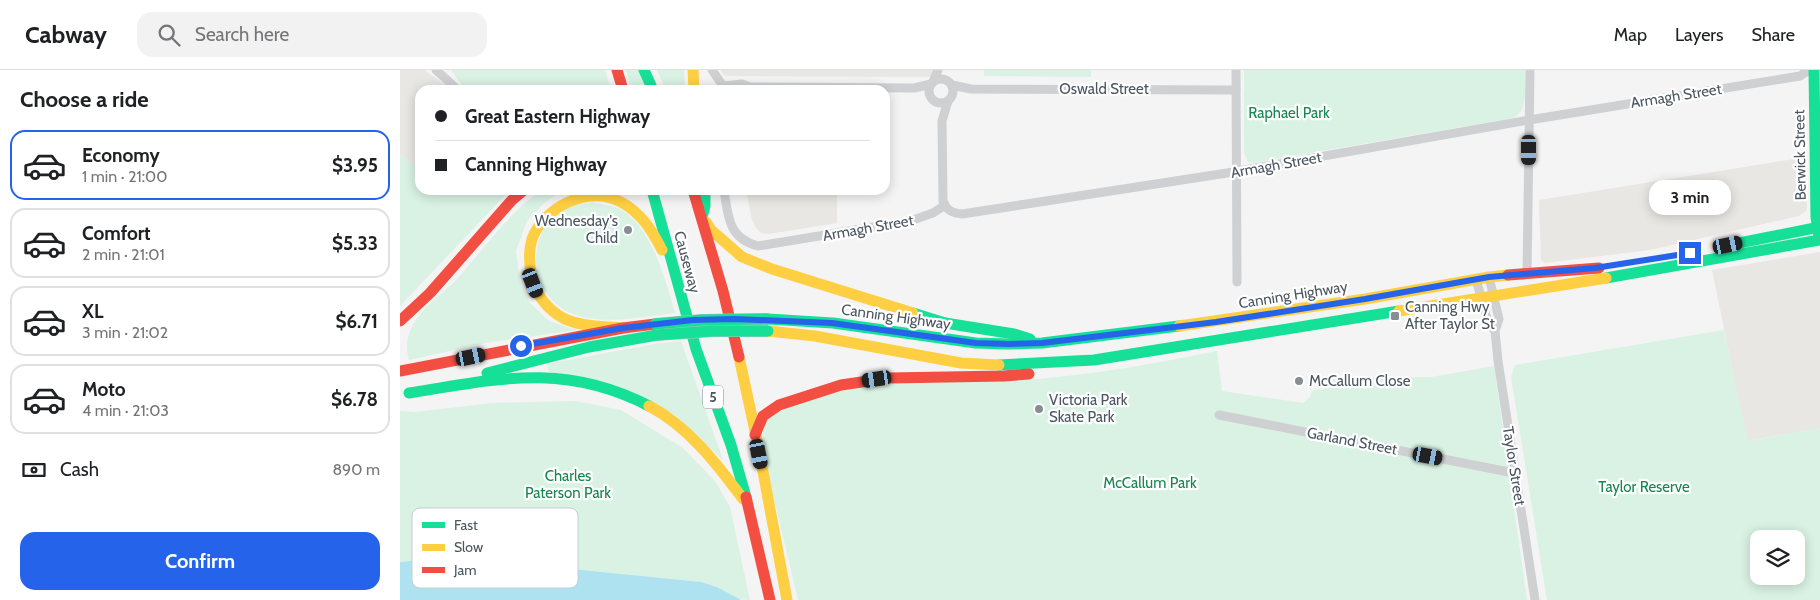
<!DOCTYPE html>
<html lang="en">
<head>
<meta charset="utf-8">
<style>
  :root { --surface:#fff; --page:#f2f2f2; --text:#202124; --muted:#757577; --line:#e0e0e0; --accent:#2563eb }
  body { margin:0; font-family:Cabin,sans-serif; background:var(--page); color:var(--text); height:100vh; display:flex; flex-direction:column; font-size:19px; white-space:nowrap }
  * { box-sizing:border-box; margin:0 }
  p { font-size:16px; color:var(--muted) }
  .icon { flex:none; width:28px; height:28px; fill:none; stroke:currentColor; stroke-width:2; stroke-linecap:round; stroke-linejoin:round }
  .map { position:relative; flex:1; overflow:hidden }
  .side { display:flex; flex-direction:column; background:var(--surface); width:400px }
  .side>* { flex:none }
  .guide { position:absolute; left:15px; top:15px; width:475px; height:110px; border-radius:15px; box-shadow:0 2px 12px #0003; display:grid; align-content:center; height:110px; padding:0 20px; background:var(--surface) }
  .buttons { position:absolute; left:1350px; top:460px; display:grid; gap:10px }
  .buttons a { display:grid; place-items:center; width:55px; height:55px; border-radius:10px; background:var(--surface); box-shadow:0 2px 12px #0003; font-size:25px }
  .end { position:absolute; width:22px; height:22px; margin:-11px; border:6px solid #2563eb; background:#fff; box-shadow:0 0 0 2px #fff }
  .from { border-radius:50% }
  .bubble { position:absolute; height:35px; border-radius:15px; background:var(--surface); box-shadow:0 2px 12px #0003; font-size:16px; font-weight:700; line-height:35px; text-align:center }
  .car { position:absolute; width:15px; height:30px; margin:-15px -8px; border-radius:6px; box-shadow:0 0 4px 1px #0007; background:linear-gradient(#222 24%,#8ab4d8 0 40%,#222 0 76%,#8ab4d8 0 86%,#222 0) }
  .guide b { display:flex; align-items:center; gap:18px; height:48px; font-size:19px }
  .guide b+b { border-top:1px solid var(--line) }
  .guide i { width:12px; height:12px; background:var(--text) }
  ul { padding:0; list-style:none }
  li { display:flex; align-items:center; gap:15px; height:70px; margin:0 10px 8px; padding:0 10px; border:2px solid var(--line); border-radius:15px }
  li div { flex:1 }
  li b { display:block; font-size:19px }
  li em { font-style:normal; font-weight:700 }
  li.on { border-color:var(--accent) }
  li>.icon { width:45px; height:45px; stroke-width:1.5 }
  h2 { padding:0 20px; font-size:22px; line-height:60px }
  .pay { display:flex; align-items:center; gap:12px; height:55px; padding:0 20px; font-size:19px }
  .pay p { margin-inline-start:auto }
  .button { display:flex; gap:10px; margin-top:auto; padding:10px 20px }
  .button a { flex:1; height:58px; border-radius:15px; background:var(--accent); color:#fff; font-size:20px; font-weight:700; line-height:58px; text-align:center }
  header { display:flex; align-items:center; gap:30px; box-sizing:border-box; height:70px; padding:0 25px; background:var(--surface); border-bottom:1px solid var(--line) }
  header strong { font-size:24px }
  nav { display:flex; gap:28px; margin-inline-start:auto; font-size:18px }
  .search { width:350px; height:45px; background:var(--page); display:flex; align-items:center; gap:12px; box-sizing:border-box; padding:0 18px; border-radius:15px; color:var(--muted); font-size:19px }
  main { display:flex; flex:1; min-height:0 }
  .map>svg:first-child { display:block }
  .commercial { fill:#e8e7e3 }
  .green { fill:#d9f2e3; fill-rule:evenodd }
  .water { fill:#aee2f0 }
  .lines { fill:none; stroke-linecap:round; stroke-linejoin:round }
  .street { stroke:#ced0d2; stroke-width:9 }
  .fast { stroke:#16e098; stroke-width:11 }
  .slow { stroke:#ffcf43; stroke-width:11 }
  .jam { stroke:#f24e42; stroke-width:11 }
  .fast-bridge-casing { stroke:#b9bec3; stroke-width:12; stroke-linecap:butt }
  .fast-bridge { stroke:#16e098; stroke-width:11 }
  .route { stroke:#2563eb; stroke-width:6 }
  .poi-dot { fill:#868d94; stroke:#fff; stroke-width:2 }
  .labels { text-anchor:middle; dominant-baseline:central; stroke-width:4.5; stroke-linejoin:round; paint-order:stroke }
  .shield { fill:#fff; stroke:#808990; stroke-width:1 }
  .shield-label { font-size:14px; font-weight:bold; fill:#4a5661 }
  .street-label { font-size:15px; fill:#4a5661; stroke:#fff }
  .park-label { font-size:15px; fill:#17864f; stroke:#fff }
  .poi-label { font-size:15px; fill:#4a5661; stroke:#fff; text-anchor:start }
  .key { fill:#fff; stroke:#c9ccd0; stroke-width:1 }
  .key-label { font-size:14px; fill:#4a5661 }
</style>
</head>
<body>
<header>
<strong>Cabway</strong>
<div class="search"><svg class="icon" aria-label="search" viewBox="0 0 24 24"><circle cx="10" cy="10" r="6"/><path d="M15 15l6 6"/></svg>Search here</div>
<nav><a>Map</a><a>Layers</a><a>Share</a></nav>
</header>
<main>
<section class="side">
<h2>Choose a ride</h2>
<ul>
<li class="on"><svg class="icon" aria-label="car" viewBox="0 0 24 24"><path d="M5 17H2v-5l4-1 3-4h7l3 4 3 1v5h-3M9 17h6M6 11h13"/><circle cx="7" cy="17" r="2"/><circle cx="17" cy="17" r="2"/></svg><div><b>Economy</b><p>1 min · 21:00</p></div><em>$3.95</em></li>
<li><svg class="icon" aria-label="car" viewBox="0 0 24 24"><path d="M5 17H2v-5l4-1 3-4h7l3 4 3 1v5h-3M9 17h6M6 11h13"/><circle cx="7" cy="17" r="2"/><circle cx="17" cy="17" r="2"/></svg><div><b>Comfort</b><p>2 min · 21:01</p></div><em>$5.33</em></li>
<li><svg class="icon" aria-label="car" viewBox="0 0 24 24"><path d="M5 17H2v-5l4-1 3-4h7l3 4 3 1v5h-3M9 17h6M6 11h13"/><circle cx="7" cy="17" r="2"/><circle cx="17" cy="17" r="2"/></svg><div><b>XL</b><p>3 min · 21:02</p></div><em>$6.71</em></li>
<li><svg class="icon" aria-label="car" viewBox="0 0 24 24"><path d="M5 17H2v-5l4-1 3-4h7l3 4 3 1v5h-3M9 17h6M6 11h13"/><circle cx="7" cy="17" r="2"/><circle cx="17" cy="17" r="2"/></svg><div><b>Moto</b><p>4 min · 21:03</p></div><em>$6.78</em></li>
</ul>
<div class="pay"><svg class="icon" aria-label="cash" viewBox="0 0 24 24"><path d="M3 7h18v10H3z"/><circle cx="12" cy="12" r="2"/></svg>Cash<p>890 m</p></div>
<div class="button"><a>Confirm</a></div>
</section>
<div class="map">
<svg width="1420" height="530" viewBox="0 0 1420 530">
  <rect width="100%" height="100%" fill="#f4f4f4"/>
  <g class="commercial">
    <path d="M0,0H24L53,20H20V99L0,85Z"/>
    <path d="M320,0H533V1L532,7L325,6Z"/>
    <path d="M1406,87L1407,140L1399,146L1250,180L1145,193L1141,190L1139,130Z"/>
    <path d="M346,120H437V153L369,164L361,163L356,158L352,150Z"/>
    <path d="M1420,182V358L1347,371L1312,200Z"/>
  </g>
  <g class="green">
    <path d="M51,0H205L211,20H65Z"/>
    <path d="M226,0H239L248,20H231Z"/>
    <path d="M257,0H284L285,20H266Z"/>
    <path d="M584,0H691V7L584,6Z"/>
    <path d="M844,0H1125C1124,16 1130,40 1113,48L853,93L848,92L844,83Z"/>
    <path d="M0,85L20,99V120H110L0,236Z"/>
    <path d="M142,120H163L144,133L127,151L116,181L120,211L130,233L149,251L177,260L86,273L9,290C5,276 7,263 16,250C25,235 45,222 57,209C84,179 108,143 142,120Z"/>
    <path d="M192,133C200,134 208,135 215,137C251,151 265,210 275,243C247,247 205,254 179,246C127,231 120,160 170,137C176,134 186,134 192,133Z"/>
    <path d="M1324,260L1348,371L1420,358V530H1147L1111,307L1115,295ZM1359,469H1396V506H1359Z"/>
    <path d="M281,271L323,390L275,345L149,302L147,294L259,273Z"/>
    <path d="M817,281L822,321L903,333L910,327L913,320L923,319L930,310L945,307H1031L1094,296L1127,530H398L365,391L363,361L369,348L376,342C414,331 454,314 493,311C541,309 589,313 637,309C698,304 758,293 817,281Z"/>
    <path d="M176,331L221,340L283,378L315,411L330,437L350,530L337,529L317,517L301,512L52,487L0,492V341L15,342L92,333Z"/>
  </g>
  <path class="water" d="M52,487L301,512L317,517L341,530H0V492Z"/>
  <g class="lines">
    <g class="street">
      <path d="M36,0L58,20"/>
      <path d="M312,0L323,16L324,20"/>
      <path d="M836,0L837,212"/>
      <circle cx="541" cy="21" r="12"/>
      <path d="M533,12L538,0"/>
      <path d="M552,15L571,19L836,20"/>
      <path d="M323,16L342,14L350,17L514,18L531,14"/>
      <path d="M548,31L542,51L543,131C546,140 552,143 562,144L827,103L1129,50L1400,6L1409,0"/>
      <path d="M324,120C328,146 328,168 358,176L510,151L533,143L545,135"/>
      <path d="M1127,204L1130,0"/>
      <path d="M1089,207L1099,249L1095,261L1098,291L1135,530"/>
      <path d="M1076,209L1088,252L1095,261"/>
      <path d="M819,345L1114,403"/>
    </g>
    <g class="fast">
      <path d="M244,0L253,20"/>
      <path d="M1414,0L1416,147L1419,167"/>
      <path d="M252,120L296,279L331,375L346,427"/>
      <path d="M302,147L305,136V120"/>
      <path d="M1324,176L1420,157"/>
      <path d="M1206,208L1420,170"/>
      <path d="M513,243L545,253L614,264L630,269"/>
      <path d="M368,249L433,253L576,273L608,274L642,273L779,256"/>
      <path d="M599,295L694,290L999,241"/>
      <path d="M87,303L189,277L257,265"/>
      <path d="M9,323C97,309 164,292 249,336"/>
    </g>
    <g class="slow">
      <path d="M293,0L294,20"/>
      <path d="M306,152L311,160L342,187L372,199L513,243"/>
      <path d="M999,241L1206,208"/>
      <path d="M779,256L965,229L1089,207L1108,205"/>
      <path d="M223,258C203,256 181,257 163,248C148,240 135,224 132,207C129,194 128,182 132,169C144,137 189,114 221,132C241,143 252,160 262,180"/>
      <path d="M368,261L415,266L561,293L599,295"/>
      <path d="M339,287L358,375L387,530"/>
      <path d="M249,336C288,356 317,394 343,429"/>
    </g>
    <g class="jam">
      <path d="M217,0L223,20"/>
      <path d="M293,120L323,221L339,287"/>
      <path d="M1108,205L1199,198"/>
      <path d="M0,251L30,223L112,130L124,120"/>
      <path d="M0,301L223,258L255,254"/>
      <path d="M355,365L363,346L379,335L441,315L489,308L604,306L629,304"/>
      <path d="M346,427L370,530"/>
    </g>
    <g class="fast-bridge-casing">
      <g id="fast-bridge">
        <path d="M255,254L302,250L368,249"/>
        <path d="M257,265L312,261H368"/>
      </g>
    </g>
    <use href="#fast-bridge" class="fast-bridge"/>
  </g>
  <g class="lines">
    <path class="route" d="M121,276L223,258L293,250L335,249L432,253L576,273L608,274L642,273L816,252L965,229L1089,207L1195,198L1290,183"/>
  </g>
  <g class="poi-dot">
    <circle cx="228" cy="160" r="5"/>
    <rect x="990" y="241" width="10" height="10" rx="2.5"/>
    <circle cx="899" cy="311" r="5"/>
    <circle cx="639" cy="339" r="5"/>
  </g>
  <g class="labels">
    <rect class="shield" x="303" y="315.5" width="20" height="23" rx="4"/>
    <g class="shield-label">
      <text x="313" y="327">5</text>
    </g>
    <g class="street-label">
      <text x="704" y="19">Oswald Street</text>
      <text transform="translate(1276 26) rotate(-9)">Armagh Street</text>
      <text transform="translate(1400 85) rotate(-91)">Berwick Street</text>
      <text transform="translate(876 95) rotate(-10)">Armagh Street</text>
      <text transform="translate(468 158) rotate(-10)">Armagh Street</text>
      <text transform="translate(287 192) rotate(75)">Causeway</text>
      <text transform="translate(893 225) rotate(-9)">Canning Highway</text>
      <text transform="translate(496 247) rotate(8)">Canning Highway</text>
      <text transform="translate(952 371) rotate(11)">Garland Street</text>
      <text transform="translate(1114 396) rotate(81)">Taylor Street</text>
    </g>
    <g class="park-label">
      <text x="889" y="43">Raphael Park</text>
      <text x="168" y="406">Charles<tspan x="168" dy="17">Paterson Park</tspan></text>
      <text x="750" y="413">McCallum Park</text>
      <text x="1244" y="417">Taylor Reserve</text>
    </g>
    <g class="poi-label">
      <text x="218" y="151" text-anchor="end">Wednesday's<tspan x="218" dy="17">Child</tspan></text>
      <text x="1005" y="237">Canning Hwy<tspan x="1005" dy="17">After Taylor St</tspan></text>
      <text x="909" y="311">McCallum Close</text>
      <text x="649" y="330">Victoria Park<tspan x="649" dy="17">Skate Park</tspan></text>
    </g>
  </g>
  <rect x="12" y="438" width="166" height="80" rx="8" class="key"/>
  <rect x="22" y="452" width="23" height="6" fill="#16e098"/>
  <rect x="22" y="474" width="23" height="7" fill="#ffcf43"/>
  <rect x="22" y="497" width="23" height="6" fill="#f24e42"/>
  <g class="key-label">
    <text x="54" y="460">Fast</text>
    <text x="54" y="482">Slow</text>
    <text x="54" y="505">Jam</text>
  </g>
</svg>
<div class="buttons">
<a><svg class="icon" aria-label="layers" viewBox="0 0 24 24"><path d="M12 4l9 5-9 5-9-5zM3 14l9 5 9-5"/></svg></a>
</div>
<i class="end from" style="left:121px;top:276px"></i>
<i class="end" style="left:1290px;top:183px"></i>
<div class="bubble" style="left:1249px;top:110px;width:82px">3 min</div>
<i class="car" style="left:1129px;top:80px;rotate:180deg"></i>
<i class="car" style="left:1328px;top:175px;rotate:78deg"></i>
<i class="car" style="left:133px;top:213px;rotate:159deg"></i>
<i class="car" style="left:71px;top:287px;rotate:78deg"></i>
<i class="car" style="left:477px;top:309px;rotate:261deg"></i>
<i class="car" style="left:359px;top:384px;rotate:169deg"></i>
<i class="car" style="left:1028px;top:386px;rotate:101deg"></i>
<div class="guide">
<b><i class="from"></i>Great Eastern Highway</b>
<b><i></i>Canning Highway</b>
</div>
</div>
</main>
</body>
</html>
